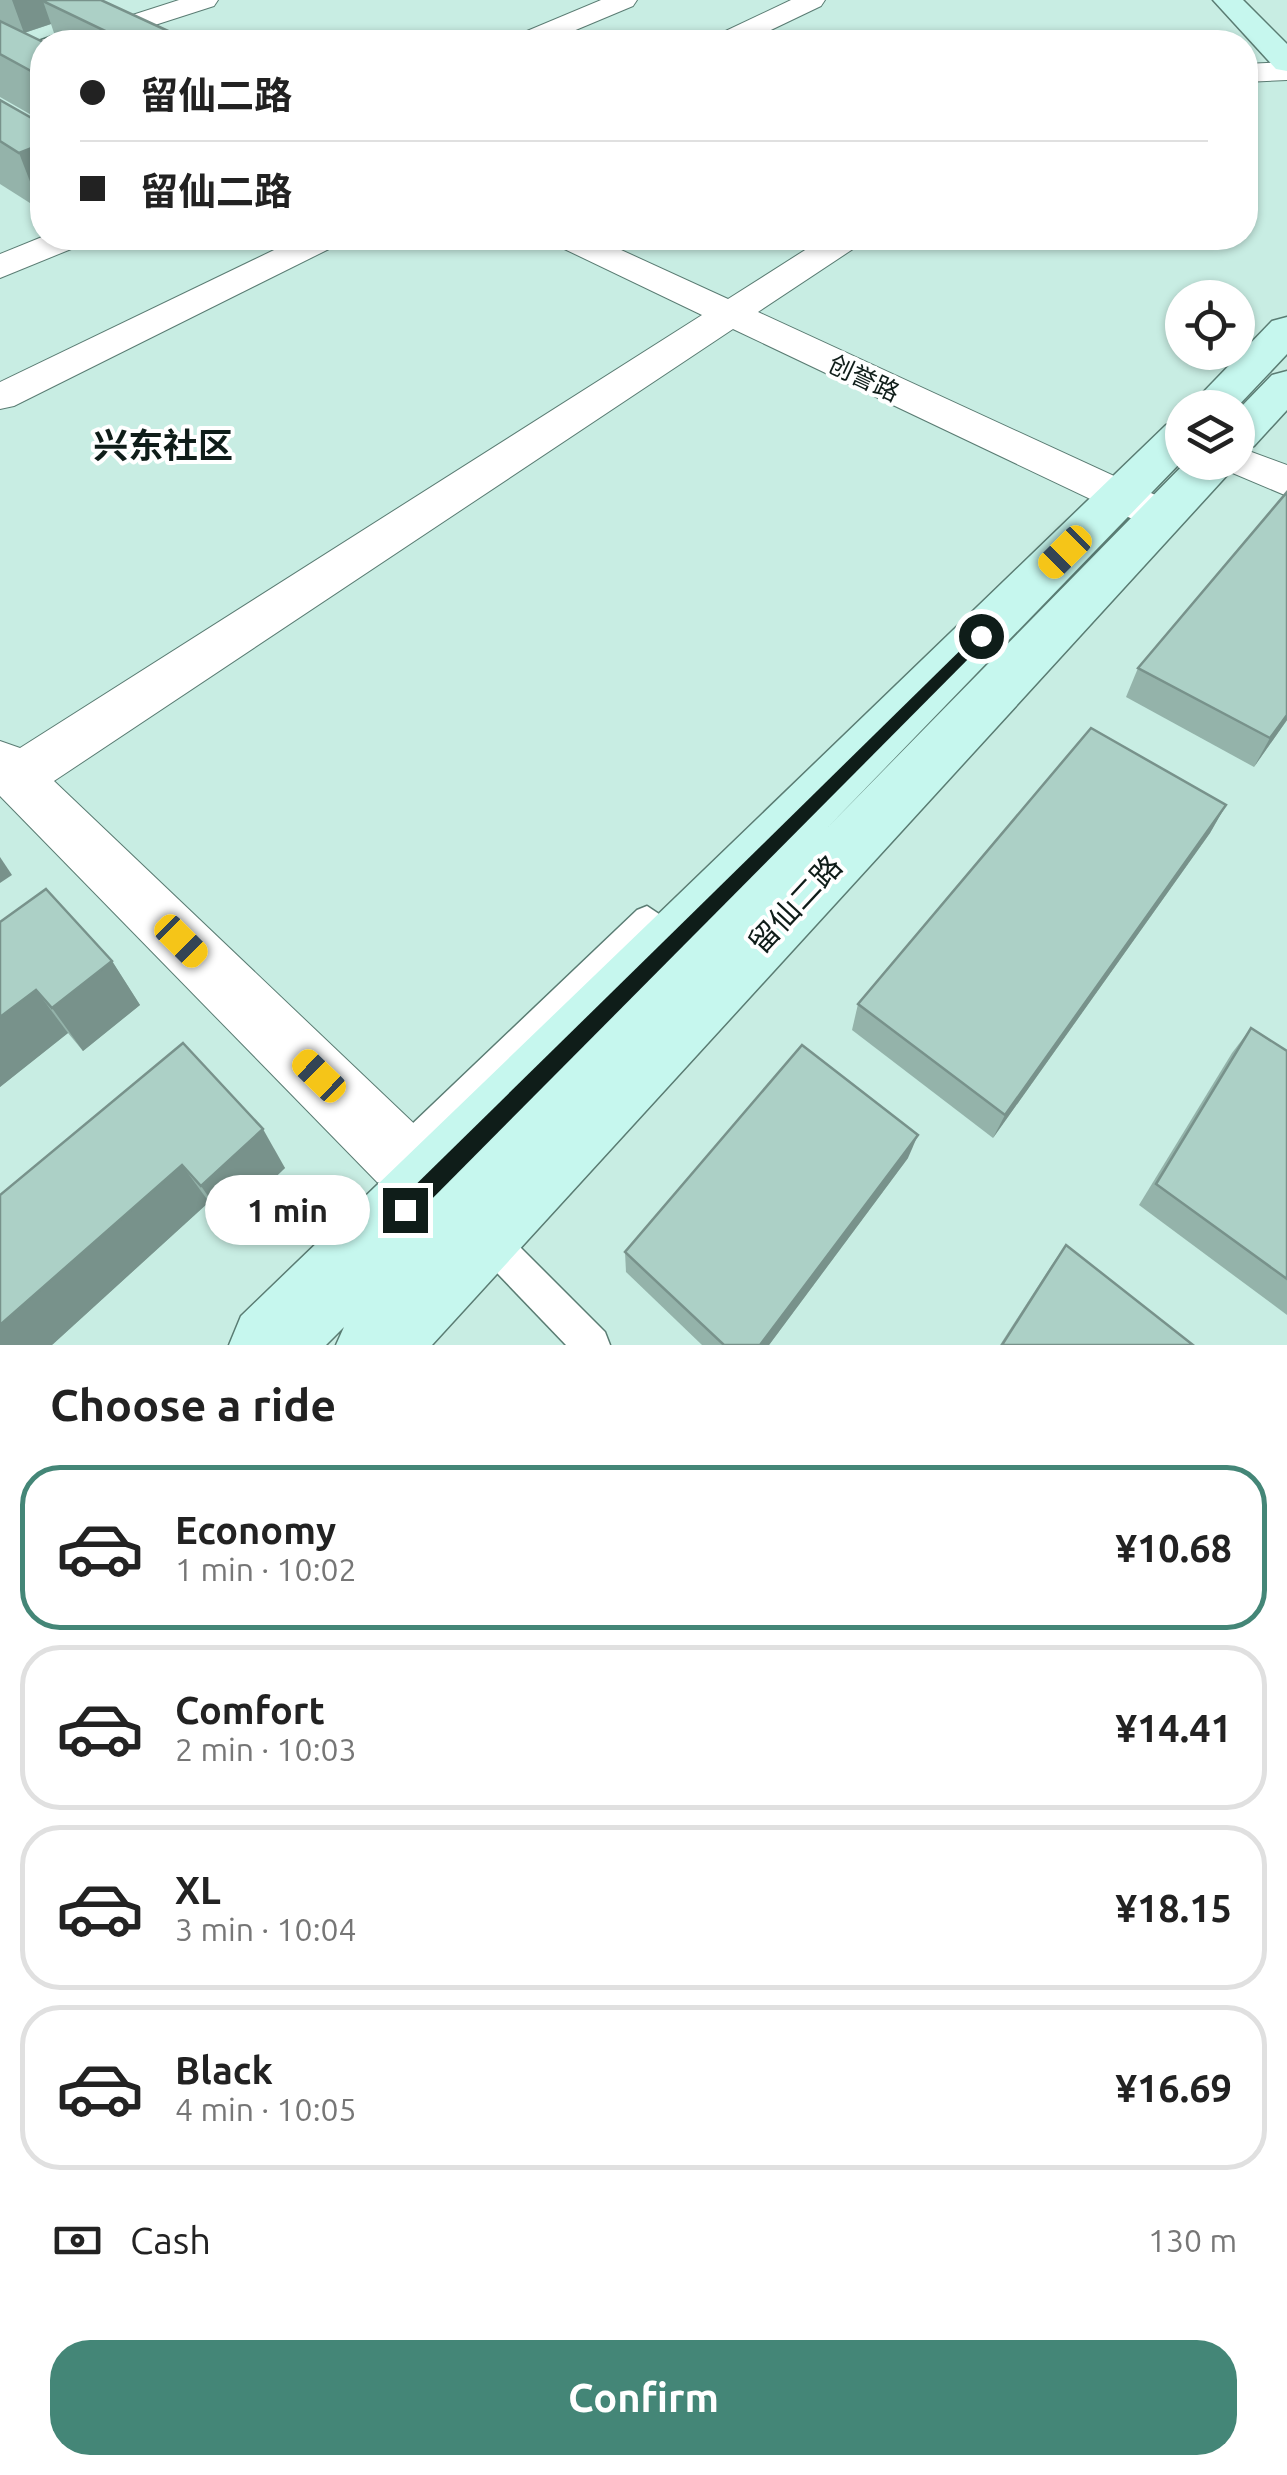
<!DOCTYPE html>
<html lang="en">
<head>
<meta charset="utf-8">
<style>
  :root { --surface:#fff; --page:#f2f2f2; --text:#222; --muted:#767676; --line:#e0e0e0; --accent:#448677 }
  body { margin:0; font-family:Ubuntu,"Noto Sans SC",sans-serif; background:var(--page); color:var(--text); height:100vh; display:flex; flex-direction:column; font-size:38px; white-space:nowrap }
  * { box-sizing:border-box; margin:0 }
  p { font-size:32px; color:var(--muted) }
  .icon { flex:none; width:55px; height:55px; fill:none; stroke:currentColor; stroke-width:2; stroke-linecap:round; stroke-linejoin:round }
  .map { position:relative; height:1345px; overflow:hidden }
  .details { display:flex; flex-direction:column; background:var(--surface); flex:1 }
  .details>* { flex:none }
  .hud { position:absolute; left:30px; top:30px; width:1228px; height:220px; border-radius:40px; box-shadow:0 2px 8px #0004; display:grid; align-content:center; height:220px; padding:0 50px; background:var(--surface) }
  .fabs { position:absolute; left:1165px; top:280px; display:grid; gap:20px }
  .fabs a { display:grid; place-items:center; width:90px; height:90px; border-radius:50%; background:var(--surface); box-shadow:0 2px 8px #0004; font-size:50px }
  .end { position:absolute; width:45px; height:45px; margin:-22px; border:12px solid #0f1d19; background:#fff; box-shadow:0 0 0 5px #fff }
  .from { border-radius:50% }
  .bubble { position:absolute; height:70px; border-radius:35px; background:var(--surface); box-shadow:0 2px 8px #0004; font-size:32px; font-weight:600; line-height:70px; text-align:center }
  .car { position:absolute; width:30px; height:60px; margin:-30px -15px; border-radius:12px; box-shadow:0 0 8px 2px #0007; background:linear-gradient(#f5c518 24%,#345 0 40%,#f5c518 0 76%,#345 0 86%,#f5c518 0) }
  .hud b { display:flex; align-items:center; gap:35px; height:95px; font-size:38px }
  .hud b+b { border-top:2px solid var(--line) }
  .hud i { width:25px; height:25px; background:var(--text) }
  ul { padding:0; list-style:none }
  li { display:flex; align-items:center; gap:30px; height:165px; margin:0 20px 15px; padding:0 30px; border:5px solid var(--line); border-radius:40px }
  li div { flex:1 }
  li b { display:block; font-size:38px }
  li em { font-style:normal; font-weight:600 }
  li.active { border-color:var(--accent) }
  li>.icon { width:90px; height:90px; stroke-width:1.5 }
  h2 { padding:0 50px; font-size:45px; line-height:120px }
  .pay { display:flex; align-items:center; gap:25px; height:110px; padding:0 50px; font-size:38px }
  .pay p { margin-inline-start:auto }
  .cta { display:flex; gap:20px; margin-top:auto; padding:20px 50px }
  .cta a { flex:1; height:115px; border-radius:40px; background:var(--accent); color:#fff; font-size:40px; font-weight:600; line-height:115px; text-align:center }
  .map>svg:first-child { display:block }
  .lines { fill:none; stroke-linecap:round; stroke-linejoin:round }
  .lane-casing { stroke:#5a7c73; stroke-width:3 }
  .street-casing { stroke:#5a7c73; stroke-width:2 }
  .secondary-casing { stroke:#5a7c73; stroke-width:3 }
  .lane { fill:#fff; fill-rule:evenodd }
  .street { fill:#fff; fill-rule:evenodd }
  .secondary { fill:#c6f7ee; fill-rule:evenodd }
  .wall { fill:#94b3aa }
  .shaded-wall { fill:#78928b }
  .building { fill:#acd0c6; stroke:#78928b; stroke-width:2.5 }
  .route { fill:#0f1d19 }
  .labels { text-anchor:middle; dominant-baseline:central; stroke-width:8; stroke-linejoin:round; paint-order:stroke }
  .far-street-label { font-size:25px; fill:#0f1d19; stroke:#fff }
  .street-label { font-size:30px; fill:#0f1d19; stroke:#fff }
  .quarter-label { font-size:35px; font-weight:bold; fill:#0f1d19; stroke:#fff }
</style>
</head>
<body>
<div class="map">
<svg width="1287" height="1345" viewBox="0 0 1287 1345">
  <rect width="100%" height="100%" fill="#c8ede3"/>
  <g class="lines">
    <g class="lane-casing">
      <g id="lane">
        <path d="M86,24L93,28L91,31L55,42H42V46L36,42Z"/>
        <path d="M647,906L686,932L690,941L686,950L675,954L648,937L413,1170L401,1175L389,1170L384,1158L389,1146L637,910Z"/>
        <path d="M486,1220L498,1225L605,1332L610,1345H566L474,1249L469,1237L474,1225Z"/>
      </g>
    </g>
    <g class="street-casing">
      <g id="street">
        <path d="M179,0H218L214,6L130,33L116,25L120,19Z"/>
        <path d="M601,0H637L633,6L547,42H511L515,36Z"/>
        <path d="M791,0H825L821,6L746,42H711L715,36Z"/>
        <path d="M1287,62V80L1245,82V64Z"/>
        <path d="M42,237L86,238L81,245L0,278V254Z"/>
        <path d="M299,238H342L337,245L14,406L0,409V382Z"/>
        <path d="M551,238H595L728,299L824,238H864L859,245L758,312L1177,505L1183,515L1177,525L1161,530L1145,525L733,329L54,781L425,1134L435,1158L425,1182L401,1192L377,1182L0,796V741L20,748L702,315L556,245Z"/>
        <path d="M1238,447L1287,465V496L1223,469L1218,462H1238Z"/>
      </g>
    </g>
    <g class="secondary-casing">
      <g id="secondary">
        <path d="M1213,0H1243L1287,44V71L1276,69Z"/>
        <path d="M1287,317V354L1236,408H1188L1272,321Z"/>
        <path d="M1287,371V410L1254,446L1238,450V410L1272,375Z"/>
        <path d="M1182,421V461L828,827L1186,462H1236L1230,472L432,1345H336L344,1327L326,1345H229L241,1316L1166,425Z"/>
      </g>
    </g>
    <use href="#lane" class="lane"/>
    <use href="#street" class="street"/>
    <use href="#secondary" class="secondary"/>
  </g>
  <g class="wall">
    <path d="M0,0H101L192,42H57L51,24L24,33L43,42L42,121L0,97Z"/>
    <path d="M0,100L42,124V209L41,210L0,184Z"/>
    <path d="M1287,492V720L1254,767L1126,697L1138,668Z"/>
    <path d="M1226,805L1210,833L993,1138L852,1030L858,1004Z"/>
    <path d="M0,922L112,961L140,1005L83,1051L68,1033L0,1087Z"/>
    <path d="M1251,1028L1287,1051V1315L1139,1205L1232,1053Z"/>
    <path d="M183,1043L285,1168L227,1223L209,1202L52,1345Z"/>
    <path d="M908,1158L769,1345H702L626,1272L625,1252Z"/>
    <path d="M1066,1245L1193,1345H1000L1051,1266Z"/>
  </g>
  <g class="shaded-wall">
    <path d="M12,0H51L43,1L51,24L24,33Z"/>
    <path d="M42,144V209L41,210L19,153Z"/>
    <path d="M1287,715V720L1254,767L1270,738Z"/>
    <path d="M1226,805L1210,833L993,1138L1005,1115Z"/>
    <path d="M0,857L12,875L0,883Z"/>
    <path d="M112,961L140,1005L83,1051L52,1008Z"/>
    <path d="M36,990L68,1033L0,1087V1017Z"/>
    <path d="M263,1129L285,1168L227,1223L201,1186Z"/>
    <path d="M918,1135L908,1158L769,1345H760Z"/>
    <path d="M182,1165L209,1202L52,1345H0V1325Z"/>
  </g>
  <g class="building">
    <path d="M47,0H101L192,42H128L43,1Z"/>
    <path d="M0,21L43,42L42,77L0,54Z"/>
    <path d="M0,100L42,124V144L19,153L0,141Z"/>
    <path d="M1287,492V715L1270,738L1138,668Z"/>
    <path d="M1091,728L1226,805L1005,1115L858,1004Z"/>
    <path d="M46,889L112,961L52,1008L36,990L0,1017V922Z"/>
    <path d="M1251,1028L1287,1051V1279L1156,1184Z"/>
    <path d="M183,1043L263,1129L201,1186L182,1165L0,1325V1195Z"/>
    <path d="M802,1045L918,1135L760,1345H724L625,1252Z"/>
    <path d="M1066,1245L1193,1345H1002Z"/>
  </g>
  <path class="route" d="M981,630L987,631V640L413,1218L405,1222L397,1218L394,1210L397,1203Z"/>
  <g class="labels">
    <g class="far-street-label">
      <text transform="translate(864 378) rotate(25)">创誉路</text>
    </g>
    <g class="street-label">
      <text transform="translate(795 904) rotate(-47)">留仙二路</text>
    </g>
    <g class="quarter-label">
      <text x="163" y="445">兴东社区</text>
    </g>
  </g>
</svg>
<div class="fabs">
<a><svg class="icon" aria-label="locate" viewBox="0 0 24 24"><circle cx="12" cy="12" r="6"/><path d="M12 2v4M12 18v4M2 12h4M18 12h4"/></svg></a>
<a><svg class="icon" aria-label="layers" viewBox="0 0 24 24"><path d="M12 4l9 5-9 5-9-5zM3 14l9 5 9-5"/></svg></a>
</div>
<i class="end from" style="left:981px;top:636px"></i>
<i class="end" style="left:405px;top:1210px"></i>
<div class="bubble" style="left:205px;top:1175px;width:165px">1 min</div>
<i class="car" style="left:1065px;top:552px;rotate:225deg"></i>
<i class="car" style="left:181px;top:941px;rotate:135deg"></i>
<i class="car" style="left:319px;top:1076px;rotate:314deg"></i>
<div class="hud">
<b><i class="from"></i>留仙二路</b>
<b><i></i>留仙二路</b>
</div>
</div>
<section class="details">
<h2>Choose a ride</h2>
<ul>
<li class="active"><svg class="icon" aria-label="car" viewBox="0 0 24 24"><path d="M5 17H2v-5l4-1 3-4h7l3 4 3 1v5h-3M9 17h6M6 11h13"/><circle cx="7" cy="17" r="2"/><circle cx="17" cy="17" r="2"/></svg><div><b>Economy</b><p>1 min · 10:02</p></div><em>¥10.68</em></li>
<li><svg class="icon" aria-label="car" viewBox="0 0 24 24"><path d="M5 17H2v-5l4-1 3-4h7l3 4 3 1v5h-3M9 17h6M6 11h13"/><circle cx="7" cy="17" r="2"/><circle cx="17" cy="17" r="2"/></svg><div><b>Comfort</b><p>2 min · 10:03</p></div><em>¥14.41</em></li>
<li><svg class="icon" aria-label="car" viewBox="0 0 24 24"><path d="M5 17H2v-5l4-1 3-4h7l3 4 3 1v5h-3M9 17h6M6 11h13"/><circle cx="7" cy="17" r="2"/><circle cx="17" cy="17" r="2"/></svg><div><b>XL</b><p>3 min · 10:04</p></div><em>¥18.15</em></li>
<li><svg class="icon" aria-label="car" viewBox="0 0 24 24"><path d="M5 17H2v-5l4-1 3-4h7l3 4 3 1v5h-3M9 17h6M6 11h13"/><circle cx="7" cy="17" r="2"/><circle cx="17" cy="17" r="2"/></svg><div><b>Black</b><p>4 min · 10:05</p></div><em>¥16.69</em></li>
</ul>
<div class="pay"><svg class="icon" aria-label="cash" viewBox="0 0 24 24"><path d="M3 7h18v10H3z"/><circle cx="12" cy="12" r="2"/></svg>Cash<p>130 m</p></div>
<div class="cta"><a>Confirm</a></div>
</section>
</body>
</html>
